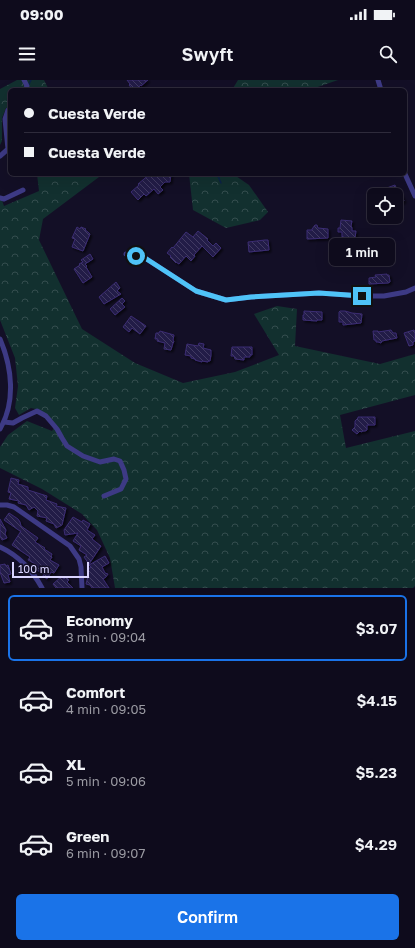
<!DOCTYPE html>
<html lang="en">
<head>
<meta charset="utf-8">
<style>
  :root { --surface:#0e0b1c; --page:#1c1929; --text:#f1f3f6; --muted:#9b9ba3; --line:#2e2b3b; --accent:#1a73e8 }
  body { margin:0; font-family:"Golos Text",sans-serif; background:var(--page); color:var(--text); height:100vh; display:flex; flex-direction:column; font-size:15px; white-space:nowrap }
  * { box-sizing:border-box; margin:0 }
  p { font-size:13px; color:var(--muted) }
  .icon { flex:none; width:22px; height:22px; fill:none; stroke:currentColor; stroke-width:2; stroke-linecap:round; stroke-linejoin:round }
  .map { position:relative; height:508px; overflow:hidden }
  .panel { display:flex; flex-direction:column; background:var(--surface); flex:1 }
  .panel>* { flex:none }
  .guide { position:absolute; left:8px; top:8px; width:399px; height:88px; border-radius:6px; box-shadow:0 4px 16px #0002,0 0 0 1px var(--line); display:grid; align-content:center; height:88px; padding:0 16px; background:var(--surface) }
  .tools { position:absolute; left:367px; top:108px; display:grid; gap:8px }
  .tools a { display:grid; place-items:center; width:36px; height:36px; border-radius:6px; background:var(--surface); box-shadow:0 4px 16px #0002,0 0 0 1px var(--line); font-size:20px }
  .scale { position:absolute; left:12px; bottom:10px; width:77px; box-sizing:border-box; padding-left:4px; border:2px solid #d9d4ff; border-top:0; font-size:11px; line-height:14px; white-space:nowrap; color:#d9d4ff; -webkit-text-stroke:3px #130f26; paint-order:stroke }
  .end { position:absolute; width:18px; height:18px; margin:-9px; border:5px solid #4fc3f7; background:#111; box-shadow:0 0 0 2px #111 }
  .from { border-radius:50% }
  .bubble { position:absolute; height:28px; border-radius:6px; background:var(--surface); box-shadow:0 4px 16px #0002,0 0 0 1px var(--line); font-size:13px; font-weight:600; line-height:28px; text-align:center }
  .guide b { display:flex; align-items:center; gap:14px; height:38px; font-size:15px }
  .guide b+b { border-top:1px solid var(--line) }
  .guide i { width:10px; height:10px; background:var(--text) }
  ul { padding:7px 0 0; list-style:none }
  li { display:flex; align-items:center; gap:12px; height:66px; margin:0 8px 6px; padding:0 8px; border:2px solid transparent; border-radius:6px }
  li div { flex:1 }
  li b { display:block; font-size:15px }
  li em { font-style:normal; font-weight:600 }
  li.selected { border-color:var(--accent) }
  li>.icon { width:36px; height:36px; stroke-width:1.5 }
  .action { display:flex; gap:8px; margin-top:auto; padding:8px 16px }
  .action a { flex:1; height:46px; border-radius:6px; background:var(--accent); color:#fff; font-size:16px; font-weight:600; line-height:46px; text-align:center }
  .status { display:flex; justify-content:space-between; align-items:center; height:28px; padding:0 20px; background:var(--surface); direction:ltr }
  .status svg { height:11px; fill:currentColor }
  header { display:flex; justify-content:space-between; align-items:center; height:52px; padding:0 16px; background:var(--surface); font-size:18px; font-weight:600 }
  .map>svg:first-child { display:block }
  .forest { fill:url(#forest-crowns) }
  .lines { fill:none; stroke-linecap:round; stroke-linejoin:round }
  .stream { stroke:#0c2248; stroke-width:1.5 }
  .building { fill:url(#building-back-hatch); stroke:#3b2d73; filter:url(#shadow) }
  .minor { stroke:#3d3a85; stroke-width:5 }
  .route { stroke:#4fc3f7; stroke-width:5 }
</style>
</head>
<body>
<div class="status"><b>09:00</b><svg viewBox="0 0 49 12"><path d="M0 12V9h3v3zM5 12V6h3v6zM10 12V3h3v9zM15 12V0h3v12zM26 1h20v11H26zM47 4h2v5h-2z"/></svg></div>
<header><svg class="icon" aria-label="menu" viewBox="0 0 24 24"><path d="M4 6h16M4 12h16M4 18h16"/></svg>Swyft<svg class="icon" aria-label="search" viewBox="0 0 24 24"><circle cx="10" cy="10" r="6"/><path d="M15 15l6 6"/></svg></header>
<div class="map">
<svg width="415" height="508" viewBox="0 0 415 508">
  <defs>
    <pattern id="forest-crowns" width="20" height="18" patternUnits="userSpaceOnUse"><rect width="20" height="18" fill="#12302f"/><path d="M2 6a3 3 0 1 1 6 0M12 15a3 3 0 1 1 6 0" fill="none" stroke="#344d4e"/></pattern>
    <pattern id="building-back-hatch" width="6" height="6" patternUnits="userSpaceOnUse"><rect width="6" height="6" fill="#241b47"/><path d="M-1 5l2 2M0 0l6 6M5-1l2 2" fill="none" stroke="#433b63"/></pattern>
    <filter id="shadow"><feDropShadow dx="2" dy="2" stdDeviation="1" flood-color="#0009"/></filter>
  </defs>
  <rect width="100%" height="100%" fill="#130f26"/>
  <g class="forest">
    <path d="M17,0H44L49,10H10V27L6,28L2,38V61L0,65V9Z"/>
    <path d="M238,0H338L309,10H232Z"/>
    <path d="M37,94H103L43,139L39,160L82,249L135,283L183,303L235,292L279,275L254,234L277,226L297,229L295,266L380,284L415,274V315L340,335L346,368L415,351V506L413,508H115L110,478L97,450L82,434L42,409L0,388V367L8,355L27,341L52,351L56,345L40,330L31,328L19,335L15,328L18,306L15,278L0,240V115L4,126L39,111Z"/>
    <path d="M189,94H233L249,105L268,132L260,140L226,148L193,130Z"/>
  </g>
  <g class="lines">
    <g class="stream">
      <path d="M28,6L31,0"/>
      <path d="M217,94L221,103"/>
    </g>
  </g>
  <g class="building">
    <path d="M127,0H148L141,6V5L135,10H133L129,5L130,4Z"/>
    <path d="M150,94H171L170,102H165L160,107L163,110L158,114L154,109L146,116L144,114L138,120L131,112L139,105L138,104Z"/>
    <path d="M395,105L397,110L398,109L404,121L396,125V115H387L384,109Z"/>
    <path d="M341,140L352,141L351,146L352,148V151H356L355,158H358L357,161L359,163L356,166H352V164L350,163V162L347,161V160L344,157H342V152H338V148H340Z"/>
    <path d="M315,145H317L318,148L328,149V158L307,159V150H312V149Z"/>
    <path d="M77,147L80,149L81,147L86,149L85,150L88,152L90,154L83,171L72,167L75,159L72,158Z"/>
    <path d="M198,151L208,159L207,160L213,166L216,163L221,168L213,177L202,166L194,175L195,176L191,181L186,176L179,184L176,182V183L170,177L171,176L167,173L172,167L173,168L186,152L193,157Z"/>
    <path d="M265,160H268L269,170L249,172L248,162Z"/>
    <path d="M90,174L93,179L85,184L87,186L86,187L92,197L83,203L74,189L80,185L79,184L83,182L81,180Z"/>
    <path d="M387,194V195H389L390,202L388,203L369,204V198L376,197L375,195Z"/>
    <path d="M116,202L120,208L117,211L121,214L104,224L99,217Z"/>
    <path d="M122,218L125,221L122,224L125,227L115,235L110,229Z"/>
    <path d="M304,231L322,232V240H317V241L303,240V235H304Z"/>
    <path d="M340,231H345L352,233L362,234L361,243L343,245V242H339V232Z"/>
    <path d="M131,236L146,246L140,254L132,248L129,252L123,247Z"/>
    <path d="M391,250L393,253H396L397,258L382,261L381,263L378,262H376V260H374L373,251H378V252Z"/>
    <path d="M414,250L415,252V261L413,262V265L409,266L404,253Z"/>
    <path d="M160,251L174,255L173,260L174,262L173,263L171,270L164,269L165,263L157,261L158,259H155L156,253H159Z"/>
    <path d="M199,263L204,264L203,268L211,270V275L210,281H208V282L202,281V282L195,280V279L191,278V276L185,275L187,264L198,266Z"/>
    <path d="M232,267H252V275H250V277H244V280L235,279L234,276H231Z"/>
    <path d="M358,337H375V345H367V350L365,351H363L361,352L360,351L357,354L352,350L355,347V341L358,338Z"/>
    <path d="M11,398L19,400L18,404L28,407V410L47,416L46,420L57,424L56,426L66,428L62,445L56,448L54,444L46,441L47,438L37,436L38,431L34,427L29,430L26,425L18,423L19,421L9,419L11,413L8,412Z"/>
    <path d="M9,433L18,439L20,442L21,446L38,458L35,462L45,468L44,469L52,474L51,476L52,477L50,480L59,485L54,493L51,492L47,499L43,496L44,494L35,489L37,485L28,480L30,477L12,465L21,451H20L4,440Z"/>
    <path d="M73,437L82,442L83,440L90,444L87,450L95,455L92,459L101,466L89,484L84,477L87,475L79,470L81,466L73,461L78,453L65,455L64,450Z"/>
    <path d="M0,439L6,450L5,454L7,458L2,460L0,456Z"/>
    <path d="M105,476L109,483L102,487L105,493L108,494L106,497L103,499L109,508H92L90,505L86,504L89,493L87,490L91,487L89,485Z"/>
    <path d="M5,484L6,486L8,485L11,494L8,495L10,502L4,503L0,492V485Z"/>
    <path d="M62,496L64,499L66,497L69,500L67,502L73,508H56L53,504Z"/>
  </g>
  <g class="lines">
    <g class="minor">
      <path d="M24,0L27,6L25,10"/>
      <path d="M378,0L381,10"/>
      <path d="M0,76L8,69L5,39L8,30H10"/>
      <path d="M405,94L415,116"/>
      <path d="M0,118L4,119L23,110"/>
      <path d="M126,174L145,178L196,211L226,220L251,217L319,213L362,216H384L406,212L415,208"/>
      <path d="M0,259C12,287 16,322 0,349"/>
      <path d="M4,342L13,343L22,338L37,331L46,336L57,349L62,358L67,366L83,376L100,382L114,379L120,381L124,390L126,399L121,409L104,416"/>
      <path d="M0,425H7L14,427L70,466L79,479L81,487L82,508"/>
      <path d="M0,467C18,475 33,491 42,508"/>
    </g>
  </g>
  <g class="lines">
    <path class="route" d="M136,176L145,178L196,211L226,220L251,217L319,213L362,216"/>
  </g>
</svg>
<div class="tools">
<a><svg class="icon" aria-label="locate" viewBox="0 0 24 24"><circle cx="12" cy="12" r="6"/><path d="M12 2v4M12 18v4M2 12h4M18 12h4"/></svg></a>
</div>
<div class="scale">100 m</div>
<i class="end from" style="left:136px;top:176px"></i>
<i class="end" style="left:362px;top:216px"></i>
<div class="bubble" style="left:329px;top:158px;width:66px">1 min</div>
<div class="guide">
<b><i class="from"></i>Cuesta Verde</b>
<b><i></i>Cuesta Verde</b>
</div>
</div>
<section class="panel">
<ul>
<li class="selected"><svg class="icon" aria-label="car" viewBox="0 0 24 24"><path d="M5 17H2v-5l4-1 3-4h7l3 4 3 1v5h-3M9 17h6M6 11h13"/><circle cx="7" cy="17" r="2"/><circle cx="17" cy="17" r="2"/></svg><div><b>Economy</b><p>3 min · 09:04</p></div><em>$3.07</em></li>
<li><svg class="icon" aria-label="car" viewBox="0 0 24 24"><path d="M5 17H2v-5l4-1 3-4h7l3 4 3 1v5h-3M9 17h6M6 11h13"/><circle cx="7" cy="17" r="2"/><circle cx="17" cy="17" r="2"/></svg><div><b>Comfort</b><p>4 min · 09:05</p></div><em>$4.15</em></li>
<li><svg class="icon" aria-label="car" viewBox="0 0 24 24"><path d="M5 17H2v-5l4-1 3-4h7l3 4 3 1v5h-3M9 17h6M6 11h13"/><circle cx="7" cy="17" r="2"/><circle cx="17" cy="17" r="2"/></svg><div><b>XL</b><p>5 min · 09:06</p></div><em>$5.23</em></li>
<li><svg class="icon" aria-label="car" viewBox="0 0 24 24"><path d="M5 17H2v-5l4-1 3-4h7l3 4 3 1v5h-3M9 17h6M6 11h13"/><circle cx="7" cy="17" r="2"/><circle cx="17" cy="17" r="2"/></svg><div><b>Green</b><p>6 min · 09:07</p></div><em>$4.29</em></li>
</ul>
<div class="action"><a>Confirm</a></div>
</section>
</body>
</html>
